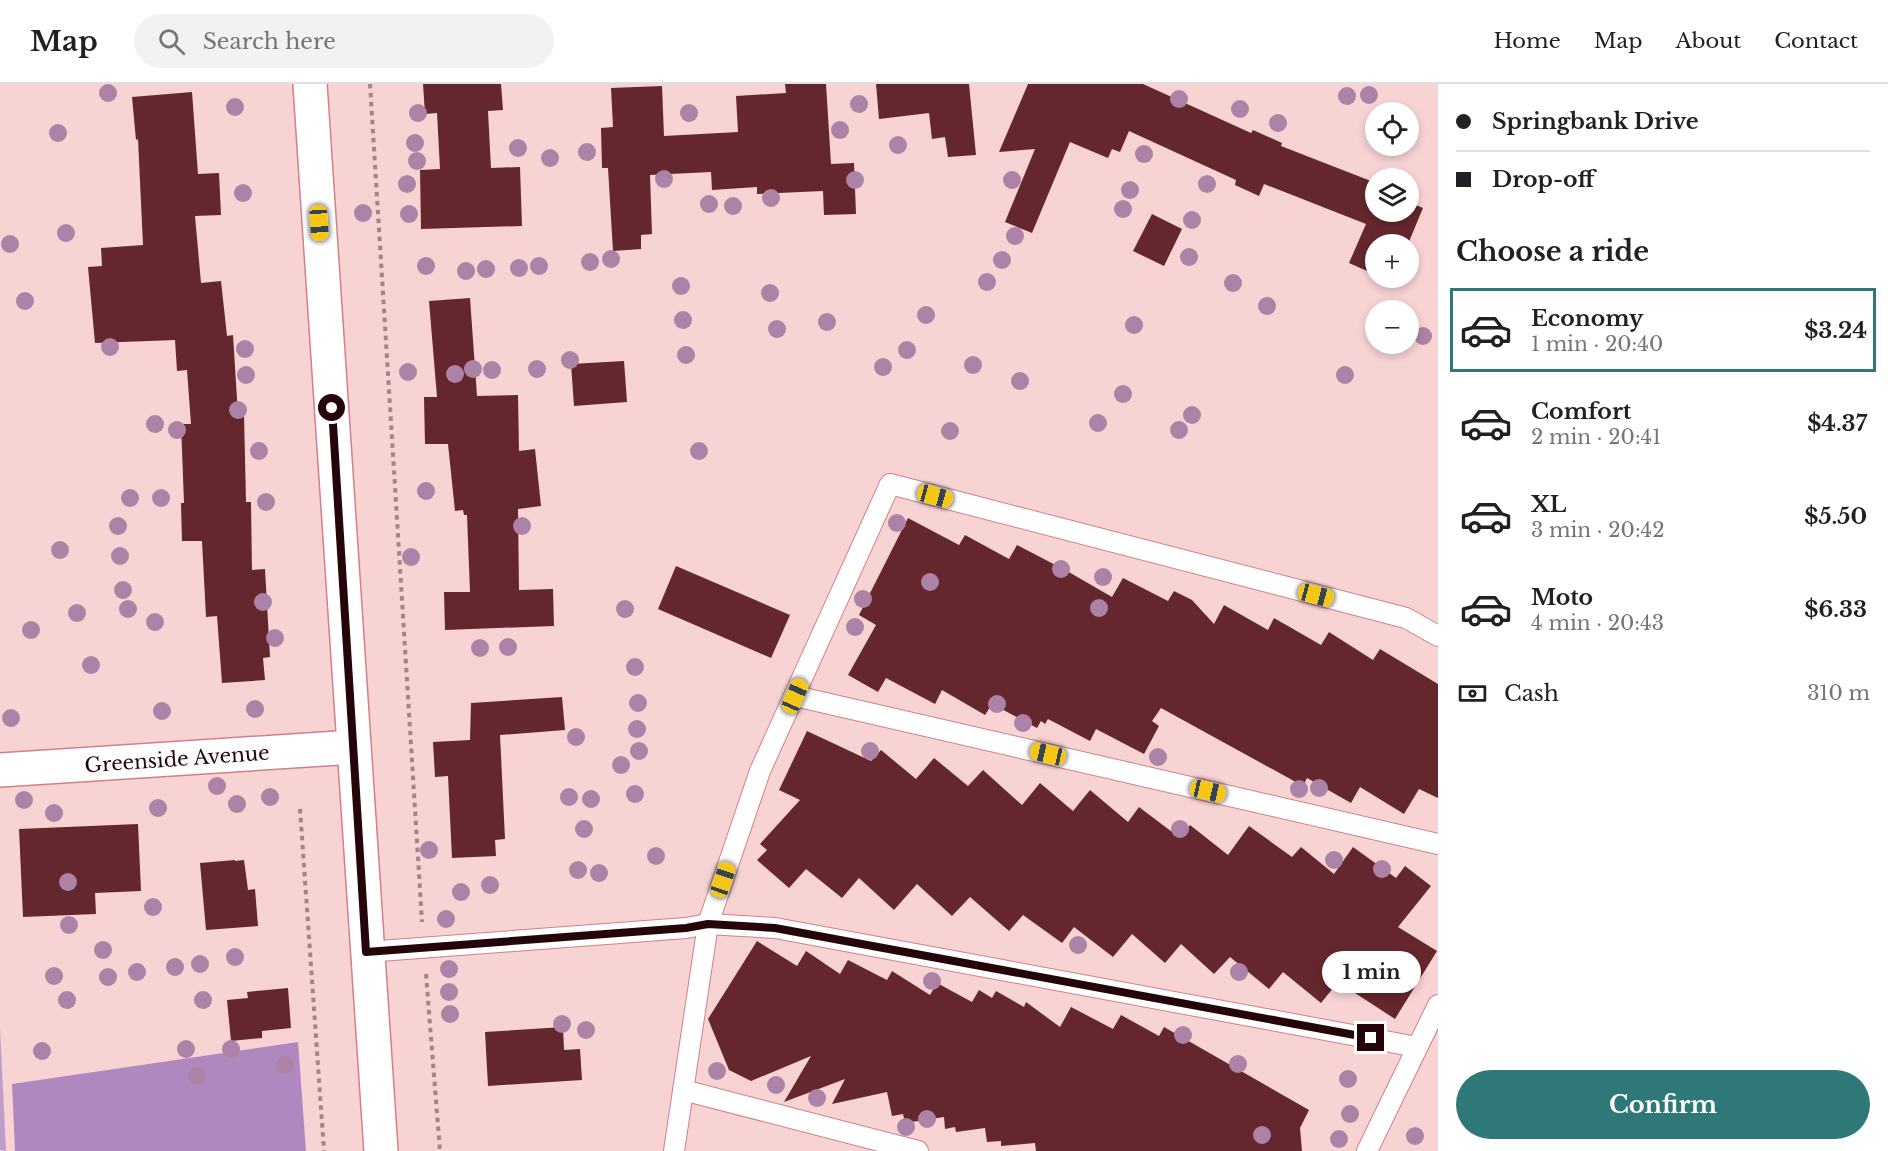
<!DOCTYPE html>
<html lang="en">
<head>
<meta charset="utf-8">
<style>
  :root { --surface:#fff; --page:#f2f2f2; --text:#202124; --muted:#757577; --line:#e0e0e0; --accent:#2e7878 }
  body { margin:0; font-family:"Libre Baskerville",serif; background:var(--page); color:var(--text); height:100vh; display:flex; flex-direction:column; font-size:22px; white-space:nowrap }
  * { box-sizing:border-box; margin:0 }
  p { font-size:20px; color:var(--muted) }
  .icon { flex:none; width:33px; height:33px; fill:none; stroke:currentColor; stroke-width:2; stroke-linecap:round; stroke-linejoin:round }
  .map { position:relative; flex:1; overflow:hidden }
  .drawer { display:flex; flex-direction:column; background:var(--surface); width:450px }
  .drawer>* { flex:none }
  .guide { display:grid; align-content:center; height:132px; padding:0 18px; background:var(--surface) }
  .buttons { position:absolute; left:1365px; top:18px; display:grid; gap:12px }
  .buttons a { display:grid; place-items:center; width:54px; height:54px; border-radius:50%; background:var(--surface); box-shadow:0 3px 9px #0003; font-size:30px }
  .end { position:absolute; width:27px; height:27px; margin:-14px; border:8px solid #24060a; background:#fff; box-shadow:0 0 0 3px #fff }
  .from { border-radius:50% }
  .bubble { position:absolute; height:42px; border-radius:21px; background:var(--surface); box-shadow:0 3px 9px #0003; font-size:20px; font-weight:700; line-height:42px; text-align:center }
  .car { position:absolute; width:18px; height:36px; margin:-18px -9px; border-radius:8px; box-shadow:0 0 4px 2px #0007; background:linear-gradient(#f5c518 24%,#345 0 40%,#f5c518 0 76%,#345 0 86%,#f5c518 0) }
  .guide b { display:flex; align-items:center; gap:21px; height:57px; font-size:22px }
  .guide b+b { border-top:2px solid var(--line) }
  .guide i { width:15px; height:15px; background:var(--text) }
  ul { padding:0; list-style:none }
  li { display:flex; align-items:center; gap:18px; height:84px; margin:0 12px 9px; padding:0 6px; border:3px solid transparent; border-radius:0px }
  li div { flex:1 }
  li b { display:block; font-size:22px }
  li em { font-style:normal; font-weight:700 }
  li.active { border-color:var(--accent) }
  li>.icon { width:54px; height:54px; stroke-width:1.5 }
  h2 { padding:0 18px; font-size:27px; line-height:72px }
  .pay { display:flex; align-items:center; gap:15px; height:66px; padding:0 18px; font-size:22px }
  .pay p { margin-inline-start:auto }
  .action { display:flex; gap:12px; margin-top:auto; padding:12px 18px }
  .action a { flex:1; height:69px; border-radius:36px; background:var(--accent); color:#fff; font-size:24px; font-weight:700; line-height:69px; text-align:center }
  header { display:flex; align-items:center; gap:36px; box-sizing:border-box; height:84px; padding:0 30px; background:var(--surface); border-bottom:2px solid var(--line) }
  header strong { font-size:28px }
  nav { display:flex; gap:33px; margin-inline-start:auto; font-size:21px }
  .search { width:420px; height:54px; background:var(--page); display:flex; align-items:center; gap:15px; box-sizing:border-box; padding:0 21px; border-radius:33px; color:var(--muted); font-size:22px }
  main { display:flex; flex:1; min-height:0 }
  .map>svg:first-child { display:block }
  .green { fill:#be9ccc }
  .forest { fill:#ae88be }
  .building { fill:#64272d }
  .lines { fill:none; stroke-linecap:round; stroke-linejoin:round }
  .service-casing { stroke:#d28086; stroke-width:22 }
  .minor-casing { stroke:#d28086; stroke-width:36 }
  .secondary-casing { stroke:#d28086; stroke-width:36 }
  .path { stroke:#a58486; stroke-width:4; stroke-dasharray:4.5 4.5; stroke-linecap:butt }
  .service { stroke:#fff; stroke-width:20 }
  .minor { stroke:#fff; stroke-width:33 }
  .secondary { stroke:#fff; stroke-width:33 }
  .tree { fill:#ad82a7 }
  .route { stroke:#24060a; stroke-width:8 }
  .labels { text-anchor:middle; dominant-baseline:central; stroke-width:6; stroke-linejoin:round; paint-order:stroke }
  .street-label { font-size:20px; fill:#24060a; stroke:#fefefe }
</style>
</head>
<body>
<header>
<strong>Map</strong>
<div class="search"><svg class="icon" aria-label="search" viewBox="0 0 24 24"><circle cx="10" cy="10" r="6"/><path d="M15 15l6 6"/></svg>Search here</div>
<nav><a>Home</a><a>Map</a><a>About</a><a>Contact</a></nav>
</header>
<main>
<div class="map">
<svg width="1438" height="1067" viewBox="0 0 1438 1067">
  <rect width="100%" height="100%" fill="#f7d3d4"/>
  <path class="green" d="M0,944L6,1067L0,1066Z"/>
  <path class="forest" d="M298,958L306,1067H15L12,1000Z"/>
  <g class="building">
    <path d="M423,0H501L503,26L488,27L491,84L520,83L522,142L421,145L420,86L440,85L437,29L425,30Z"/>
    <path d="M785,0H826L831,80L854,79L856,130L824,131L823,107L757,110V103L712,106L711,88L650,91L652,150L641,151V165L613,167L608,84H602L601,44L613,43L611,4L662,2L664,52L738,48L736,12L786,9Z"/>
    <path d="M876,0H969L976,71L948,73L945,53L932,55L929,29L879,35Z"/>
    <path d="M1028,0H1143L1251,49L1253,46L1282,59L1281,62L1376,99V128H1408V112L1413,114L1411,119L1423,124L1408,160H1376V191L1349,179L1366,140L1264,100L1259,112L1235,101L1236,96L1129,47L1120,68L1112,65L1108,74L1070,58L1032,149L1005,138L1035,65L999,68Z"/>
    <path d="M192,8L198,90L219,89L221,131L195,132L201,199L221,197L227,252L233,251L238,331H244L246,418H251L252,486L265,485L270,573L263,574L265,596L222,599L217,532L206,533L202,457H182L181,419H184L181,340H191L187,286L177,287L175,256L95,259L88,183L102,182L101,164L143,161L138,55L136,56L132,13Z"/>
    <path d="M1152,130L1182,145L1164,182L1133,167Z"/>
    <path d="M470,214L477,312L518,311L519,367L535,365L541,422L518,425L519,506L553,505L554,542L445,546L444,508H470L467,431H464L463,426L455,427L448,360H425L424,313H437L429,217Z"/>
    <path d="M624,277L627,318L574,322L571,280Z"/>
    <path d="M908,434L959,461L965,451L1009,475L1017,461L1067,487L1112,513L1123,494L1168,517L1174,507L1192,516L1214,540L1224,521L1268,546L1274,534L1321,561L1329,548L1373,576L1380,565L1438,600V714L1419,705L1404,730L1360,703L1351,719L1307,694L1303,702L1161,624L1152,637L1159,642L1144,670L1096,645L1090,657L1048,635L1045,640L1041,637L1037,644L992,620L985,631L942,606L935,620L886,594L878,608L848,591L876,541L859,531Z"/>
    <path d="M676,482L790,531L771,574L658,525Z"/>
    <path d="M562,613L565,646L500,651L505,755L495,756L496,772L452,774L448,692L435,693L433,658L470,656L471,619Z"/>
    <path d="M807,647L871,677L881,666L916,695L934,674L968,702L983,686L1022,721L1040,699L1073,727L1090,706L1128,738L1139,723L1180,754L1190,741L1228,771L1249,742L1292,773L1301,763L1334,790L1353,763L1396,794L1405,782L1431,802L1398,843L1437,867L1395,935L1338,898L1321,919L1283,888L1269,905L1230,873L1214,890L1181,860L1165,879L1132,850L1113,873L1074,843L1062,859L1023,831L1009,847L970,813L952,832L917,800L894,826L859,794L842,814L806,785L789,804L757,776L767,766L760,760L800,716L779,706Z"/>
    <path d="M138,740L141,807L95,809L96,830L23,833L19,745Z"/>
    <path d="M235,776V777L244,776L248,806L255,805L258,842L206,846L200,779Z"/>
    <path d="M757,857L797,882L806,867L840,890L848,876L887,896L892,887L930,911L937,899L972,918L979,906L992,914L996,907L1024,923L1026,918L1060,943L1071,923L1113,945L1121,931L1159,952L1164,943L1309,1026L1300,1044L1302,1067H1036L1035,1059L1001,1062V1057L987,1058L985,1044L956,1048L955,1043L945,1045L944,1033L905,1039L903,1030L892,1032L887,1008L832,1020L845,995L784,1018L811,972L751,997L729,986L708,935Z"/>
    <path d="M288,904L291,944L262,947V954L231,957L227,916L248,914L247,908Z"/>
    <path d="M563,943L564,966L580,965L582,996L488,1002L485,948Z"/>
  </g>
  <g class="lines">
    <g class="service-casing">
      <g id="service">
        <path d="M795,612L1438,760"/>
        <path d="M366,868L686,844L708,840L775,844L1417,963"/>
        <path d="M683,1006L918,1067"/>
        <path d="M674,1067L708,840L760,687L890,400L1406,534L1438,552"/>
        <path d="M1367,1067L1438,921"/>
      </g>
    </g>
    <g class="minor-casing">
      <path id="minor" d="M0,686L354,663"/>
    </g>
    <g class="secondary-casing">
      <path id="secondary" d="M310,0L381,1067"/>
    </g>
    <g class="path">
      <path d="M370,0L422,838"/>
      <path d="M300,725L324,1067"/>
      <path d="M426,890L440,1067"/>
    </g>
    <use href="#service" class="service"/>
    <use href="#minor" class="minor"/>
    <use href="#secondary" class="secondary"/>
  </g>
  <g class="tree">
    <circle cx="108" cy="9" r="9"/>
    <circle cx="1369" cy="11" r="9"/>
    <circle cx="1347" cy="12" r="9"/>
    <circle cx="1179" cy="15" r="9"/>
    <circle cx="859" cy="20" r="9"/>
    <circle cx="235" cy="23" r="9"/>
    <circle cx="1240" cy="25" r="9"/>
    <circle cx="418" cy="29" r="9"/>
    <circle cx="689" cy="29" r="9"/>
    <circle cx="1278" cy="39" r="9"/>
    <circle cx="840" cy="46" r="9"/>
    <circle cx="58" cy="49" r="9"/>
    <circle cx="415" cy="59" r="9"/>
    <circle cx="898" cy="61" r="9"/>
    <circle cx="518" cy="64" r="9"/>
    <circle cx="587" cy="68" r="9"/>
    <circle cx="1144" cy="70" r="9"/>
    <circle cx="550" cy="74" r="9"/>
    <circle cx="417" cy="77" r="9"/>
    <circle cx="664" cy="95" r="9"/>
    <circle cx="855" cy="96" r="9"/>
    <circle cx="1012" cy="96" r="9"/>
    <circle cx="407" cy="100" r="9"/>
    <circle cx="1207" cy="100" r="9"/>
    <circle cx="1130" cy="106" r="9"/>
    <circle cx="243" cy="109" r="9"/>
    <circle cx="771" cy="114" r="9"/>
    <circle cx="709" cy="120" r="9"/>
    <circle cx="733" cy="122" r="9"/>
    <circle cx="1123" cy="125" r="9"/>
    <circle cx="363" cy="129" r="9"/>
    <circle cx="409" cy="130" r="9"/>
    <circle cx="1192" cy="136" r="9"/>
    <circle cx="66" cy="149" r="9"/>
    <circle cx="1015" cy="152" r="9"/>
    <circle cx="10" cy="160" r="9"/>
    <circle cx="1189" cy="173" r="9"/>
    <circle cx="611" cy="175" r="9"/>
    <circle cx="1002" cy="176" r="9"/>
    <circle cx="590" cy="178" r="9"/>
    <circle cx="426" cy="182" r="9"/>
    <circle cx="539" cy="182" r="9"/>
    <circle cx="519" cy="184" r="9"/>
    <circle cx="486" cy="185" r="9"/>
    <circle cx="466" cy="187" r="9"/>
    <circle cx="987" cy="198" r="9"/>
    <circle cx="1233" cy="199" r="9"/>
    <circle cx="681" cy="202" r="9"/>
    <circle cx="770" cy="209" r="9"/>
    <circle cx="25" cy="217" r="9"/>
    <circle cx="1267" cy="222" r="9"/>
    <circle cx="926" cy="231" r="9"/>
    <circle cx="683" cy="236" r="9"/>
    <circle cx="827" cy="238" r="9"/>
    <circle cx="1134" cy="241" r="9"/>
    <circle cx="777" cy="245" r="9"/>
    <circle cx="1423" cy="252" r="9"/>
    <circle cx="110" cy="263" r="9"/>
    <circle cx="245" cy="265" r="9"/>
    <circle cx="907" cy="266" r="9"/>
    <circle cx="686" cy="271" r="9"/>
    <circle cx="570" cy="276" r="9"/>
    <circle cx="973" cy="281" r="9"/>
    <circle cx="883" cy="283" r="9"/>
    <circle cx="473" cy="285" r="9"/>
    <circle cx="537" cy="285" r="9"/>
    <circle cx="492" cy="286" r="9"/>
    <circle cx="408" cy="288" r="9"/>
    <circle cx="455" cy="290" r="9"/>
    <circle cx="246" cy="291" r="9"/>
    <circle cx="1345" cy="291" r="9"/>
    <circle cx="1020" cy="297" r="9"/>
    <circle cx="1123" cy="310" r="9"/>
    <circle cx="238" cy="326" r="9"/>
    <circle cx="1192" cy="331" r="9"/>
    <circle cx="1098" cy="339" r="9"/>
    <circle cx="155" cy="340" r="9"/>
    <circle cx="177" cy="346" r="9"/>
    <circle cx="1179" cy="346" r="9"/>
    <circle cx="950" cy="347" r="9"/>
    <circle cx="259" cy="367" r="9"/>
    <circle cx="699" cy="367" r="9"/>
    <circle cx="426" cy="407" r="9"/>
    <circle cx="130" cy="414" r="9"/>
    <circle cx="161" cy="414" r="9"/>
    <circle cx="266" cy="418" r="9"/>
    <circle cx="897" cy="439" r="9"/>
    <circle cx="118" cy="442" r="9"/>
    <circle cx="522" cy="442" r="9"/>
    <circle cx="60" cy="466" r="9"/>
    <circle cx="120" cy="472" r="9"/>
    <circle cx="411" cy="473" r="9"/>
    <circle cx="1061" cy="485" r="9"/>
    <circle cx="1103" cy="493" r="9"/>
    <circle cx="930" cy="498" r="9"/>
    <circle cx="123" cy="506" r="9"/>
    <circle cx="863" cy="515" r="9"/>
    <circle cx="263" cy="518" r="9"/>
    <circle cx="1099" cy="524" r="9"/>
    <circle cx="128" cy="525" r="9"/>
    <circle cx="625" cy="525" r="9"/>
    <circle cx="77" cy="529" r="9"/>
    <circle cx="155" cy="538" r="9"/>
    <circle cx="855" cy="543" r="9"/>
    <circle cx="31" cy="546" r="9"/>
    <circle cx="275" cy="554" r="9"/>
    <circle cx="508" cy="563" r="9"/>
    <circle cx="480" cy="564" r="9"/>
    <circle cx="91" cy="581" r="9"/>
    <circle cx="635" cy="583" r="9"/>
    <circle cx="638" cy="619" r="9"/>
    <circle cx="997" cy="620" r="9"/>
    <circle cx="255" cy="625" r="9"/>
    <circle cx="162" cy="627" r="9"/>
    <circle cx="11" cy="634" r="9"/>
    <circle cx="1023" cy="639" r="9"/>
    <circle cx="637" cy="645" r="9"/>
    <circle cx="576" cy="653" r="9"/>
    <circle cx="639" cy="667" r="9"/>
    <circle cx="870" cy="667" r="9"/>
    <circle cx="1158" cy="673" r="9"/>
    <circle cx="621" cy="681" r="9"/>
    <circle cx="217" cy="702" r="9"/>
    <circle cx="1319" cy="704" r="9"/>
    <circle cx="1299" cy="705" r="9"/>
    <circle cx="635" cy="710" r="9"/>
    <circle cx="270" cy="713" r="9"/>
    <circle cx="569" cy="713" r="9"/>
    <circle cx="591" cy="715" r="9"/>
    <circle cx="24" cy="716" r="9"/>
    <circle cx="237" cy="720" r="9"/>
    <circle cx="158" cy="724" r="9"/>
    <circle cx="54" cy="729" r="9"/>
    <circle cx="584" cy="745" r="9"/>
    <circle cx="1180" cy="745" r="9"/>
    <circle cx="429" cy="766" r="9"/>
    <circle cx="656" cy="772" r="9"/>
    <circle cx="1334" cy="776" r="9"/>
    <circle cx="1382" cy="785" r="9"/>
    <circle cx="578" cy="786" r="9"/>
    <circle cx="599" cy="789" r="9"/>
    <circle cx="68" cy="798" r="9"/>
    <circle cx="490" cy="801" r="9"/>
    <circle cx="461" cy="808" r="9"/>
    <circle cx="153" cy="823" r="9"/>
    <circle cx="446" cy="835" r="9"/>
    <circle cx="69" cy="841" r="9"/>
    <circle cx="1078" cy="861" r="9"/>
    <circle cx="103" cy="866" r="9"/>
    <circle cx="235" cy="873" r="9"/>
    <circle cx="200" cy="880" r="9"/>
    <circle cx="175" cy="883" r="9"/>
    <circle cx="449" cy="885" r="9"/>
    <circle cx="137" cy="888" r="9"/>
    <circle cx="1239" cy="888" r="9"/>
    <circle cx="54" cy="892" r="9"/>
    <circle cx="108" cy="893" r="9"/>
    <circle cx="932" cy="897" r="9"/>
    <circle cx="449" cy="908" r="9"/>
    <circle cx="67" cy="916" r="9"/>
    <circle cx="203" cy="916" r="9"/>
    <circle cx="450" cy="930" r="9"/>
    <circle cx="562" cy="940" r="9"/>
    <circle cx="586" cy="946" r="9"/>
    <circle cx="1183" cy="951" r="9"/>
    <circle cx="186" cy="965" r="9"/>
    <circle cx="231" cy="965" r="9"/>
    <circle cx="42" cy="967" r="9"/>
    <circle cx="1238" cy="980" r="9"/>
    <circle cx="285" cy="981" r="9"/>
    <circle cx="717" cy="987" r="9"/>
    <circle cx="197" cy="992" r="9"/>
    <circle cx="1348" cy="995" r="9"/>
    <circle cx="776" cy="1001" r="9"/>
    <circle cx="817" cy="1014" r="9"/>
    <circle cx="1350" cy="1030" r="9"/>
    <circle cx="927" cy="1035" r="9"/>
    <circle cx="906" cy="1043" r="9"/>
    <circle cx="1262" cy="1051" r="9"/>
    <circle cx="1415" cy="1052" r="9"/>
    <circle cx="1339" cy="1055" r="9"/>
  </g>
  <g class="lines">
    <path class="route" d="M332,324L366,868L686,844L708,840L775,844L1371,954"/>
  </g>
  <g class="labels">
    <g class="street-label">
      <text transform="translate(177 675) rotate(-4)">Greenside Avenue</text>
    </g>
  </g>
</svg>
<div class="buttons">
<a><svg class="icon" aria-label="locate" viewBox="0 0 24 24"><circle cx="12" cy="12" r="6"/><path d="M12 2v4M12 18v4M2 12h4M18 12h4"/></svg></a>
<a><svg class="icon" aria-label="layers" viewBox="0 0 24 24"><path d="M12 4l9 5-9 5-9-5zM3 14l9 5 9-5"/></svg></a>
<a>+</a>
<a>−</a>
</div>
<i class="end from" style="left:332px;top:324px"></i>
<i class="end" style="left:1371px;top:954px"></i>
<div class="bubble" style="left:1322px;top:867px;width:99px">1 min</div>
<i class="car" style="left:319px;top:139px;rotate:176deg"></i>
<i class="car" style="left:935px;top:412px;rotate:105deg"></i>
<i class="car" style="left:1316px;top:511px;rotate:105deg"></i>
<i class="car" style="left:795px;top:612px;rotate:24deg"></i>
<i class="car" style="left:1048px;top:670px;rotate:283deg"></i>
<i class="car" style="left:1208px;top:707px;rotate:103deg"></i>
<i class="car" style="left:723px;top:796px;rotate:19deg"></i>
</div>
<section class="drawer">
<div class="guide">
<b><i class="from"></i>Springbank Drive</b>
<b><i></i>Drop-off</b>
</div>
<h2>Choose a ride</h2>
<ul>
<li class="active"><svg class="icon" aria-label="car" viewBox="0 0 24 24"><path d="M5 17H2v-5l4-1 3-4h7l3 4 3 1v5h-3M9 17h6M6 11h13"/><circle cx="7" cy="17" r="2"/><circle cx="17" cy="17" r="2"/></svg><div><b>Economy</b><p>1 min · 20:40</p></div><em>$3.24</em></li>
<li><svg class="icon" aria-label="car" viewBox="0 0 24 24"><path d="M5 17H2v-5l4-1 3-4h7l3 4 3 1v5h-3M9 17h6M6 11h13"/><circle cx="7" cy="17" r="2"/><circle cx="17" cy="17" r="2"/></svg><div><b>Comfort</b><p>2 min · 20:41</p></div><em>$4.37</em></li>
<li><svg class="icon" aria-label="car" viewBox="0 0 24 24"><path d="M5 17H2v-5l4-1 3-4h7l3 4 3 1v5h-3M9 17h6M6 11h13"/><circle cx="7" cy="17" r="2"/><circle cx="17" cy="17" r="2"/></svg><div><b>XL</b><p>3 min · 20:42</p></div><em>$5.50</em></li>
<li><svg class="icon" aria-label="car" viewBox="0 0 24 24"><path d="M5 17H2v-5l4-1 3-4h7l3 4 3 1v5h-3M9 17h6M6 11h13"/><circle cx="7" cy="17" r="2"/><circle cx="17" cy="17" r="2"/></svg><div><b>Moto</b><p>4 min · 20:43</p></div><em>$6.33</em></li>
</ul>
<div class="pay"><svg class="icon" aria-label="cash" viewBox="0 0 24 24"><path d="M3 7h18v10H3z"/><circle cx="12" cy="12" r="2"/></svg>Cash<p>310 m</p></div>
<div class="action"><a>Confirm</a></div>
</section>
</main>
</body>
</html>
